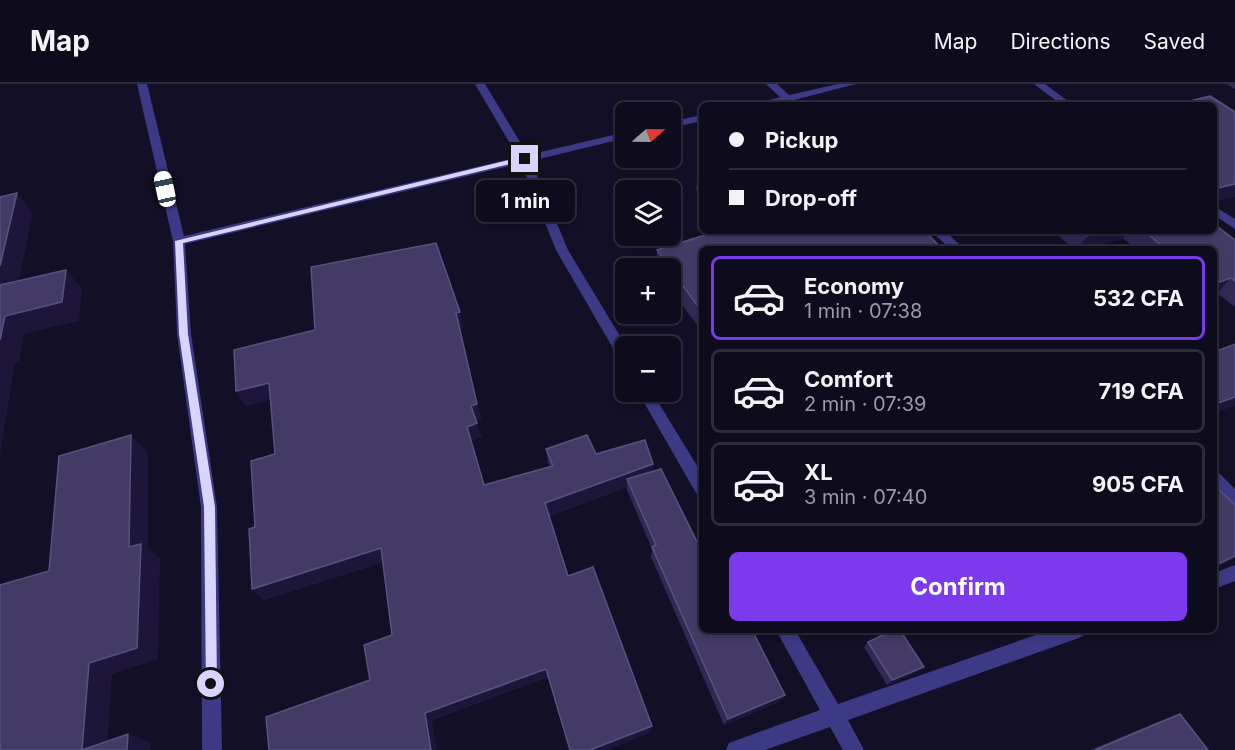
<!DOCTYPE html>
<html lang="en">
<head>
<meta charset="utf-8">
<style>
  :root { --surface:#0e0b1c; --page:#1c1929; --text:#f1f3f6; --muted:#9b9ba3; --line:#2e2b3b; --accent:#7c3aed }
  body { margin:0; font-family:Inter,sans-serif; background:var(--page); color:var(--text); height:100vh; display:flex; flex-direction:column; font-size:22px; white-space:nowrap }
  * { box-sizing:border-box; margin:0 }
  p { font-size:20px; color:var(--muted) }
  .icon { flex:none; width:33px; height:33px; fill:none; stroke:currentColor; stroke-width:2; stroke-linecap:round; stroke-linejoin:round }
  .map { position:relative; flex:1; overflow:hidden }
  .side { position:absolute; left:699px; top:162px; width:518px; height:387px; display:flex; flex-direction:column; background:var(--surface); border-radius:9px; box-shadow:0 3px 9px #0003,0 0 0 2px var(--line) }
  .side>* { flex:none }
  .guide { position:absolute; left:699px; top:18px; width:518px; height:132px; border-radius:9px; box-shadow:0 3px 9px #0003,0 0 0 2px var(--line); display:grid; align-content:center; height:132px; padding:0 30px; background:var(--surface) }
  .needle { width:39px; rotate:70deg }
  .buttons { position:absolute; left:615px; top:18px; display:grid; gap:12px }
  .buttons a { display:grid; place-items:center; width:66px; height:66px; border-radius:9px; background:var(--surface); box-shadow:0 3px 9px #0003,0 0 0 2px var(--line); font-size:30px }
  .end { position:absolute; width:27px; height:27px; margin:-14px; border:8px solid #d9d4ff; background:#111; box-shadow:0 0 0 3px #111 }
  .from { border-radius:50% }
  .bubble { position:absolute; height:42px; border-radius:9px; background:var(--surface); box-shadow:0 3px 9px #0003,0 0 0 2px var(--line); font-size:20px; font-weight:700; line-height:42px; text-align:center }
  .car { position:absolute; width:18px; height:36px; margin:-18px -9px; border-radius:8px; box-shadow:0 0 4px 2px #0007; background:linear-gradient(#fff 24%,#345 0 40%,#fff 0 76%,#345 0 86%,#fff 0) }
  .guide b { display:flex; align-items:center; gap:21px; height:57px; font-size:22px }
  .guide b+b { border-top:2px solid var(--line) }
  .guide i { width:15px; height:15px; background:var(--text) }
  ul { padding:10px 0 0; list-style:none }
  li { display:flex; align-items:center; gap:18px; height:84px; margin:0 12px 9px; padding:0 18px; border:3px solid var(--line); border-radius:9px }
  li div { flex:1 }
  li b { display:block; font-size:22px }
  li em { font-style:normal; font-weight:700 }
  li.active { border-color:var(--accent) }
  li>.icon { width:54px; height:54px; stroke-width:1.5 }
  .button { display:flex; gap:12px; margin-top:auto; padding:12px 30px }
  .button a { flex:1; height:69px; border-radius:9px; background:var(--accent); color:#fff; font-size:24px; font-weight:700; line-height:69px; text-align:center }
  header { display:flex; align-items:center; gap:36px; box-sizing:border-box; height:84px; padding:0 30px; background:var(--surface); border-bottom:2px solid var(--line) }
  header strong { font-size:28px }
  nav { display:flex; gap:33px; margin-inline-start:auto; font-size:21px }
  .map>svg:first-child { display:block }
  .lines { fill:none; stroke-linecap:round; stroke-linejoin:round }
  .minor { fill:#3d3a85; fill-rule:evenodd }
  .wall { fill:#312854 }
  .shaded-wall { fill:#1d163a }
  .building { fill:#433a66; stroke:#5a527e; stroke-width:1.5 }
  .route { fill:#d9d4ff }
</style>
</head>
<body>
<header>
<strong>Map</strong>
<nav><a>Map</a><a>Directions</a><a>Saved</a></nav>
</header>
<div class="map">
<svg width="1235" height="666" viewBox="0 0 1235 666">
  <rect width="100%" height="100%" fill="#130f26"/>
  <g class="lines">
    <g class="minor">
      <path d="M137,0H147L184,152L518,73L475,0H485L528,71L626,48V54L531,77L568,166L626,262V279L621,278L556,166L521,79L185,160L191,250L217,423L222,666H202L201,423L177,250L173,157Z"/>
      <path d="M766,0H777L789,11L838,0H856L794,16L796,18L791,21L785,18L753,21L780,13Z"/>
      <path d="M1034,0H1045L1073,21H1062Z"/>
      <path d="M702,31V37L670,44V38Z"/>
      <path d="M1214,122L1235,135V145L1214,131Z"/>
      <path d="M931,147H945L964,165H950Z"/>
      <path d="M638,308H652L702,390V411L696,409Z"/>
      <path d="M1214,388L1220,390L1235,405V422L1229,420L1214,405Z"/>
      <path d="M1235,481V497L1214,505V489Z"/>
      <path d="M776,546H795L838,620L1050,546H1085L1083,552L1076,555L848,636L864,666H843L830,643L765,666H726L729,659L820,626Z"/>
    </g>
  </g>
  <g class="wall">
    <path d="M1227,0H1235V5Z"/>
    <path d="M702,87V112L696,106L698,88Z"/>
    <path d="M1053,147H1214L1235,156V223L1217,209L1214,211V165H1136L1123,154L1084,165H1074Z"/>
    <path d="M702,165V248L670,204V184H657L656,183L657,166Z"/>
    <path d="M464,243L460,244L481,335L476,336L481,353L471,357L484,401L550,383L548,378L546,365L596,370L653,380L652,388L702,546L779,618L724,641L651,473L652,465L627,406V403L549,432L568,492L652,642L650,649L548,593L432,636L370,596L392,551L383,478L264,516L252,505L255,443L275,370L271,315L246,322L236,307L234,266Z"/>
    <path d="M868,558L919,587L887,601L864,563Z"/>
    <path d="M1180,630L1208,666H1090L1155,639Z"/>
  </g>
  <g class="shaded-wall">
    <path d="M1235,100V113L1214,117V105Z"/>
    <path d="M17,109L33,129L14,221L0,206V182Z"/>
    <path d="M998,147H1008L996,151Z"/>
    <path d="M1105,147H1128L1123,154L1084,165H1078L1087,152Z"/>
    <path d="M66,186L82,205L79,237L24,250L19,278L15,279L0,371V256L5,232Z"/>
    <path d="M1231,194L1217,209L1214,211V200Z"/>
    <path d="M460,228L464,243L460,244L481,335L475,336L471,322L456,229Z"/>
    <path d="M269,299L279,313L246,322L236,307Z"/>
    <path d="M1235,313V322L1214,329V321L1215,320Z"/>
    <path d="M477,339L481,353L471,357L467,343Z"/>
    <path d="M131,351L148,369V465L160,474L158,575L112,590L107,666H82L89,579Z"/>
    <path d="M653,380L652,394L627,395V403L548,432L545,419Z"/>
    <path d="M381,464L389,476L264,516L252,505Z"/>
    <path d="M1235,472V474L1214,485V482Z"/>
    <path d="M924,583L919,587L887,601L892,596Z"/>
    <path d="M546,585L548,593L432,636L437,666H431L425,629Z"/>
    <path d="M785,611L779,618L724,641L728,635Z"/>
    <path d="M652,642L650,649L607,666H590Z"/>
    <path d="M128,650L151,658L150,666H127Z"/>
  </g>
  <g class="building">
    <path d="M1210,12L1235,28V100L1214,105V21H1173Z"/>
    <path d="M17,109L0,182V113Z"/>
    <path d="M1214,140L1235,156V197L1231,194L1214,200V165H1166L1144,147H1214Z"/>
    <path d="M718,147H925L942,165H702V228L657,166Z"/>
    <path d="M1081,147H1105L1087,152Z"/>
    <path d="M436,159L460,228L456,229L477,320L471,322L477,339L467,343L484,401L553,382L546,365L587,351L596,370L645,356L653,380L545,419L568,492L593,483L652,642L590,666H570L546,585L425,629L431,666H269L266,633L370,596L364,561L392,551L381,464L252,505L249,445L255,443L251,377L275,370L269,299L236,307L234,266L315,246L311,183Z"/>
    <path d="M66,186L62,218L5,232L0,256V201Z"/>
    <path d="M1235,260V313L1215,320L1214,318V268Z"/>
    <path d="M131,351L129,463L141,460L137,564L89,579L82,666L128,650L127,666H0V501L49,487L59,372Z"/>
    <path d="M661,385L702,468V546H752L785,611L728,635L652,463L656,461L627,395Z"/>
    <path d="M1214,401L1235,421V472L1214,482Z"/>
    <path d="M893,546H900L924,583L892,596L868,558Z"/>
    <path d="M1180,630L1208,666H1095Z"/>
  </g>
  <path class="route" d="M525,72L527,76L183,159L188,250L215,423L217,600L215,604L211,606L206,604L204,423L179,250L175,157Z"/>
</svg>
<div class="buttons">
<a><svg class="needle" viewBox="-14 -14 28 28"><path d="M0-13l5 13h-10z" fill="#e53935"/><path d="M0 13l5-13h-10z" fill="#9b9ba3"/></svg></a>
<a><svg class="icon" aria-label="layers" viewBox="0 0 24 24"><path d="M12 4l9 5-9 5-9-5zM3 14l9 5 9-5"/></svg></a>
<a>+</a>
<a>−</a>
</div>
<i class="end from" style="left:211px;top:600px"></i>
<i class="end" style="left:525px;top:75px"></i>
<div class="bubble" style="left:476px;top:96px;width:99px">1 min</div>
<i class="car" style="left:165px;top:105px;rotate:348deg"></i>
<div class="guide">
<b><i class="from"></i>Pickup</b>
<b><i></i>Drop-off</b>
</div>
<section class="side">
<ul>
<li class="active"><svg class="icon" aria-label="car" viewBox="0 0 24 24"><path d="M5 17H2v-5l4-1 3-4h7l3 4 3 1v5h-3M9 17h6M6 11h13"/><circle cx="7" cy="17" r="2"/><circle cx="17" cy="17" r="2"/></svg><div><b>Economy</b><p>1 min · 07:38</p></div><em>532 CFA</em></li>
<li><svg class="icon" aria-label="car" viewBox="0 0 24 24"><path d="M5 17H2v-5l4-1 3-4h7l3 4 3 1v5h-3M9 17h6M6 11h13"/><circle cx="7" cy="17" r="2"/><circle cx="17" cy="17" r="2"/></svg><div><b>Comfort</b><p>2 min · 07:39</p></div><em>719 CFA</em></li>
<li><svg class="icon" aria-label="car" viewBox="0 0 24 24"><path d="M5 17H2v-5l4-1 3-4h7l3 4 3 1v5h-3M9 17h6M6 11h13"/><circle cx="7" cy="17" r="2"/><circle cx="17" cy="17" r="2"/></svg><div><b>XL</b><p>3 min · 07:40</p></div><em>905 CFA</em></li>
</ul>
<div class="button"><a>Confirm</a></div>
</section>
</div>
</body>
</html>
